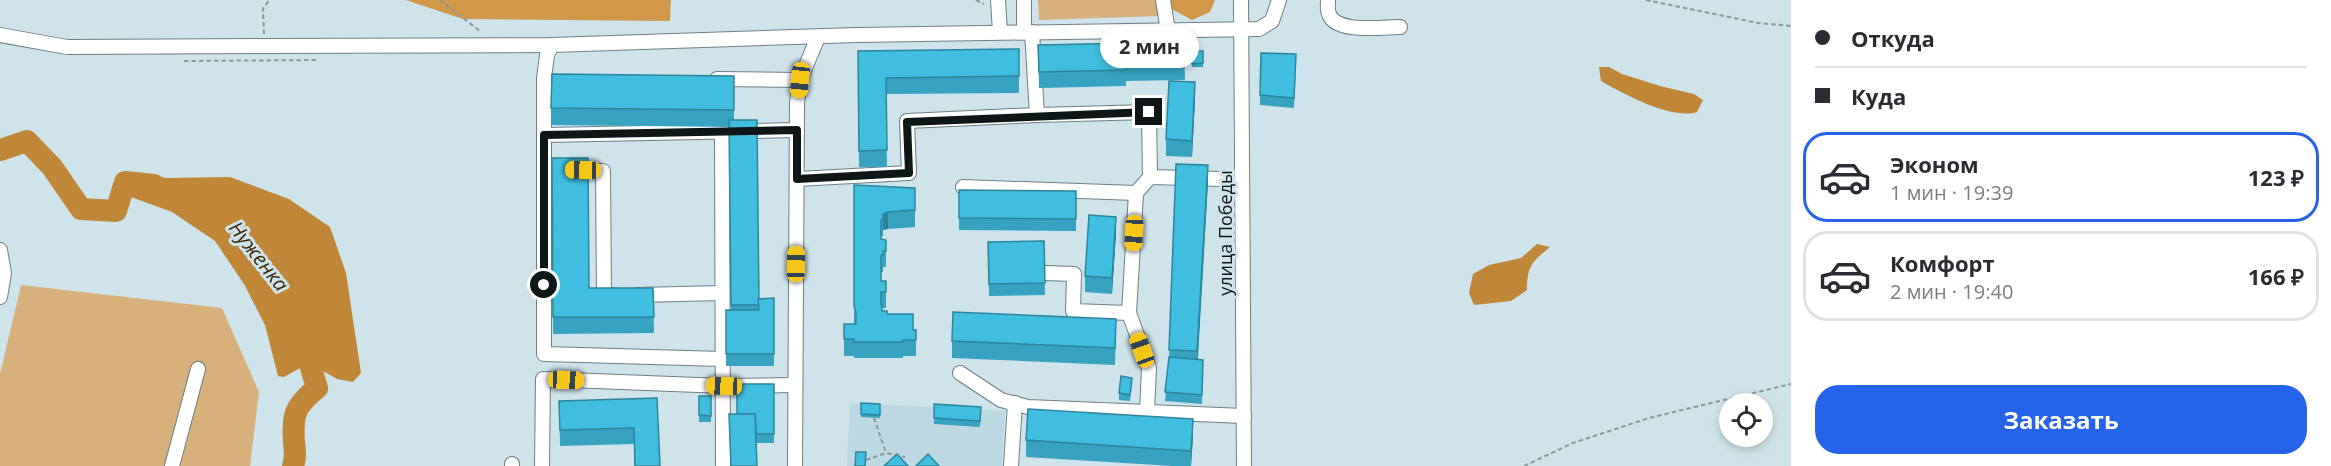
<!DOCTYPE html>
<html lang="ru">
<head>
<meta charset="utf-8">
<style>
  :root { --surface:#fff; --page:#f7f7f7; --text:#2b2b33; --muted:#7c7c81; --line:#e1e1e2; --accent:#2563eb }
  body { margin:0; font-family:"Open Sans",sans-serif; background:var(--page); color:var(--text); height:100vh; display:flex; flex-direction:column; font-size:22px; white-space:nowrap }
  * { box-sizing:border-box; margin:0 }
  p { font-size:20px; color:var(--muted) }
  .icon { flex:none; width:33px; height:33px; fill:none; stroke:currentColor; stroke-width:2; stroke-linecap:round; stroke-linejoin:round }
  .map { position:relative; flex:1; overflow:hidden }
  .sheet { display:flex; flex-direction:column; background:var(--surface); width:540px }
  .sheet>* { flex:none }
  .top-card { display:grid; align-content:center; height:132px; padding:0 24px; background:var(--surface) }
  .buttons { position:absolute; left:1719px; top:393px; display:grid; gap:12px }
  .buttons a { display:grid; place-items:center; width:54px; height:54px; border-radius:50%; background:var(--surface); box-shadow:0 3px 9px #0003; font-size:30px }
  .end { position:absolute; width:27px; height:27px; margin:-14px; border:8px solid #0f1618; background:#fff; box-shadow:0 0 0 3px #fff }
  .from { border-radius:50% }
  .bubble { position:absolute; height:42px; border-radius:21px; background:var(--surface); box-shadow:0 3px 9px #0003; font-size:20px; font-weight:700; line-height:42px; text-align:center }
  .car { position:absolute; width:18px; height:36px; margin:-18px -9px; border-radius:8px; box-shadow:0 0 4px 2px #0007; background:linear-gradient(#f5c518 24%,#345 0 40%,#f5c518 0 76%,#345 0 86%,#f5c518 0) }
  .top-card b { display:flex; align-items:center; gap:21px; height:57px; font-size:22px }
  .top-card b+b { border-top:2px solid var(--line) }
  .top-card i { width:15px; height:15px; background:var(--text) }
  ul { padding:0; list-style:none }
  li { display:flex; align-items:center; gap:18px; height:90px; margin:0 12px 9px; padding:0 12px; border:3px solid var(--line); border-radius:24px }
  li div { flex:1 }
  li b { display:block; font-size:22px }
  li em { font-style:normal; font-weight:700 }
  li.on { border-color:var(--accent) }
  li>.icon { width:54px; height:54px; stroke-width:1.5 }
  .primary-button { display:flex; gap:12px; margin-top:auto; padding:12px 24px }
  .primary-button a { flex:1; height:69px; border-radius:24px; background:var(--accent); color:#fff; font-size:24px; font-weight:700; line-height:69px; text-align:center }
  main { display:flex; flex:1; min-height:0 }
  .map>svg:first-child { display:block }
  .built { fill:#bcd9e3 }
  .green { fill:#d8b07b }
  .forest { fill:#d19849 }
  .water { fill:#bf8737 }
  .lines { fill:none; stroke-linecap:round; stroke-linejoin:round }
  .river { stroke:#bf8737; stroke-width:22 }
  .minor-casing { stroke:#6c7f84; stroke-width:16 }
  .path { stroke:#89989d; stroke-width:2; stroke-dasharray:4.5 3; stroke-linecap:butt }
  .minor { stroke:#fff; stroke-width:14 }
  .wall { fill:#37a3c0 }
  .shaded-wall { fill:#2d859c }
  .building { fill:#40bedf; stroke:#2d859c; stroke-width:1.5 }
  .route { stroke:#0f1618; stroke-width:8 }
  .labels { text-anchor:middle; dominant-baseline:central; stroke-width:6; stroke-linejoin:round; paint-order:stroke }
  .street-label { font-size:18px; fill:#0f1618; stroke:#cfe3ea }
  .water-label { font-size:20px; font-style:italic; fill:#3f2805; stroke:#cfe3ea }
</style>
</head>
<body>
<main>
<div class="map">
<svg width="1791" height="466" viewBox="0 0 1791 466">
  <rect width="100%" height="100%" fill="#cfe3ea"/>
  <path class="built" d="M850,403L1005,411L1002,466H847Z"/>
  <g class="green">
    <path d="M1038,0H1157L1160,16L1039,20Z"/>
    <path d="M21,285L222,308L259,392L250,466H0V374Z"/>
  </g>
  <g class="forest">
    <path d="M406,0H671L670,21L463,19Z"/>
    <path d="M1169,0H1215L1210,12L1192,20L1170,8Z"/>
  </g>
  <g class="water">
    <path d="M1599,67H1609L1622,74L1660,86L1694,94L1703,100L1697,112C1671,120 1624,94 1601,81Z"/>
    <path d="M131,172L167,178L230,177L289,199L330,227L346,273L361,373L353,382L337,379L309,363L284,377L278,376L265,325L244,284L215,241L172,212L131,197L125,182Z"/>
    <path d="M1537,244L1550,247C1532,262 1527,266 1527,290L1511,301L1474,305L1469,293L1473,274L1489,265L1521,258Z"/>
  </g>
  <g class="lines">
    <g class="river">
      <path d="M0,150L27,141L52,167L81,209L116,211L125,182L154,185"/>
      <path d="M293,466C296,458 295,451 294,442C292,414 295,406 317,388L301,334"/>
    </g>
    <g class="minor-casing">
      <g id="minor">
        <path d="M998,0L1000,32"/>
        <path d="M1024,0V32"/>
        <path d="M1163,0L1168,31"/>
        <path d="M1241,0L1244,466"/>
        <path d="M1328,0C1328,4 1327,10 1329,14C1336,34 1383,27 1400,27"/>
        <path d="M0,35L67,47L270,46L552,45L857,35L1259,29L1272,21L1279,0"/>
        <path d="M552,45L547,55L544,78V354L723,359"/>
        <path d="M717,79L800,80"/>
        <path d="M1037,115L1149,112L1150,177L1222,179"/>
        <path d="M722,131L723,466"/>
        <path d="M544,135L797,130"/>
        <path d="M571,170L603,171L604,295H614"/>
        <path d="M797,179L909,173L907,121L1037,115L1032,32"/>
        <path d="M963,187L1136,193"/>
        <path d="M0,250L4,273L0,297"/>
        <path d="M1045,273L1074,274L1073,311L1129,313"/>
        <path d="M637,295L722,293"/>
        <path d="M960,373L1001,400L1028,407L1244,416"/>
        <path d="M1147,412L1149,368L1129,313L1136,193L1150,177"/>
        <path d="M512,464V466"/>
        <path d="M172,466L198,369"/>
        <path d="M542,466L543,379L724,386L795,385"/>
        <path d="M795,466L797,103L800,80L818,37"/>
        <path d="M1011,466L1015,403"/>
      </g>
    </g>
    <g class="path">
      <path d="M440,0L481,32"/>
      <path d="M976,0L984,4"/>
      <path d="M1646,0L1758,23L1791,26"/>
      <path d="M264,34L263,9L269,0"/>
      <path d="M184,61L319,60"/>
      <path d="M874,418L886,453"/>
      <path d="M866,460L886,453L905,457"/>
      <path d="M1524,466L1573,443L1649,418L1791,384"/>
    </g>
    <use href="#minor" class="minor"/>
  </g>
  <g class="wall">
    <path d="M1184,42L1185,80L1126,81V86L1039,88L1038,45Z"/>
    <path d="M1019,49V93L886,94L887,167H859L858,51Z"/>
    <path d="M1191,51H1203V67H1192Z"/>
    <path d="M1296,64L1294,108L1260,105V95Z"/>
    <path d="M734,76V120L759,299L774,298V366H726V310H731L729,127L551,125V108Z"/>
    <path d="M1195,99L1192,157L1166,156V139Z"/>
    <path d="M552,158L589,288H653L654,333L553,334Z"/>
    <path d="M1176,164L1208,181L1198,359L1203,360L1202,404L1165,401L1169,357Z"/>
    <path d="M854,185L915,188V227L888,229L883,230V236H881V239L886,240V267H883V272H881V281H886V308H882V311L913,330H916V356H903V358H854V356H844V324H854Z"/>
    <path d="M959,190L1076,191V231L959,230Z"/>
    <path d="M1116,233L1112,294L1085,292V276Z"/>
    <path d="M1044,241L1045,295L989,296L988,242Z"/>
    <path d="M1116,336L1115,365L952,358V341Z"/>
    <path d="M774,384V443H756L737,414Z"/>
    <path d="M1132,384L1130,401L1119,400V393Z"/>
    <rect x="699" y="396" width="12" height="26"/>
    <path d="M657,398L660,466H634V444L560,446L559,401Z"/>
    <path d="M861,403L880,404V418L861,417Z"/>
    <path d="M934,404L981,407L980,427L934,424Z"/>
    <path d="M1193,436L1191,466H1173L1026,457V440Z"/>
  </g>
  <g class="shaded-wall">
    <path d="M1195,82V99L1192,157V141Z"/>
    <path d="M1208,165V181L1197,368V351Z"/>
    <path d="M888,212V229L883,230V214Z"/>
    <path d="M1116,217V233L1112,294V278Z"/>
    <path d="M1193,419V436L1191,466V451Z"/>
  </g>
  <g class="building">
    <path d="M1184,42L1185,64L1126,65V70L1039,72L1038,45Z"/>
    <path d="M1019,49V76L886,78L887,150L859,151L858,51Z"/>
    <path d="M1191,51H1203V63L1192,64Z"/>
    <path d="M1261,53L1296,54L1294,98L1260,95Z"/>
    <path d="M552,74L734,76V110L551,108Z"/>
    <path d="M1169,81L1195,82L1192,141L1166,139Z"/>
    <path d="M729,120H757L759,305H731Z"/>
    <path d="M552,158H588L589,288H653L654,317H553Z"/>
    <path d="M1176,164L1208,165L1197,351L1169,350Z"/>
    <path d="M854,185L915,188V210L888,212L883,214V220H881V239L886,240V251H883V255L881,256V281H886V292H881V305H882V311H887V314H913V330H916V340H903V342H854V339H844V324H856V312L854,306Z"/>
    <path d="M959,190L1076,191V219L959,218Z"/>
    <path d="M1089,215L1116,217L1112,278L1085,276Z"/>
    <path d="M1044,241L1045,283L989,284L988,242Z"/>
    <path d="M774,298V354H726V310H759L758,299Z"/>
    <path d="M953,312L1116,319L1115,348L952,341Z"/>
    <path d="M1169,357L1203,360L1202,395L1165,392Z"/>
    <path d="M1121,376L1132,378L1130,395L1119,393Z"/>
    <path d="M737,384H774V434H756L755,414H737Z"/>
    <path d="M699,396H711V416L699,415Z"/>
    <path d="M657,398L660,466H635L634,428L560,430L559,401Z"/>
    <path d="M861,403L880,404V415L861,414Z"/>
    <path d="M934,404L981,407L980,421L934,418Z"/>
    <path d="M1028,409L1193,419L1191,451L1026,440Z"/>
    <path d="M729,414H755L757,466H731Z"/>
    <path d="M856,452H866L865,466H855Z"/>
    <path d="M897,454L908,466H884Z"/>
    <path d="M928,454L939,466H916Z"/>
  </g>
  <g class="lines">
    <path class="route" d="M544,285V135L797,130V179L909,173L907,122L1149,112"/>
  </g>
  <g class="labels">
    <g class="street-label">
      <text transform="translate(1225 233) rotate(-90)">улица Победы</text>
    </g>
    <g class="water-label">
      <text transform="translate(259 256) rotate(52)">Нуженка</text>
    </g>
  </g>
</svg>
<div class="buttons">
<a><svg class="icon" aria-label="locate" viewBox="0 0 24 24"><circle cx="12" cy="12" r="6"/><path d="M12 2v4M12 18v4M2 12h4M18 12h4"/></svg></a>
</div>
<i class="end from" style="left:544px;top:285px"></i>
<i class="end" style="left:1149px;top:112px"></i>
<div class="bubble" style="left:1100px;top:26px;width:99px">2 мин</div>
<i class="car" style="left:800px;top:80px;rotate:186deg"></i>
<i class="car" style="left:583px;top:170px;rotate:271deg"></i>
<i class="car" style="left:1134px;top:233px;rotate:183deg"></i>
<i class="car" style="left:796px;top:264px;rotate:1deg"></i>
<i class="car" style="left:1142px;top:350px;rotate:340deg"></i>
<i class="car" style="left:566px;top:380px;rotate:92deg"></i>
<i class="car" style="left:724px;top:386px;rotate:272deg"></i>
</div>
<section class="sheet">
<div class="top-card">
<b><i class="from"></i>Откуда</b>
<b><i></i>Куда</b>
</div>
<ul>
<li class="on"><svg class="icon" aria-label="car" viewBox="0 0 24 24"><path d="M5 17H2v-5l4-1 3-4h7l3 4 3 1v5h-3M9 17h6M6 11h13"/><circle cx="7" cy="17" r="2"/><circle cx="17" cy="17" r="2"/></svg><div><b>Эконом</b><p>1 мин · 19:39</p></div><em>123 ₽</em></li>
<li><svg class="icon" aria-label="car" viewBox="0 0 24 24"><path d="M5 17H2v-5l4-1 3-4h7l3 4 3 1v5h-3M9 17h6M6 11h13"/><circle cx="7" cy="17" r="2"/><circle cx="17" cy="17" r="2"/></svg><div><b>Комфорт</b><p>2 мин · 19:40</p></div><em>166 ₽</em></li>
</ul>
<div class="primary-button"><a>Заказать</a></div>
</section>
</main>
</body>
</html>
